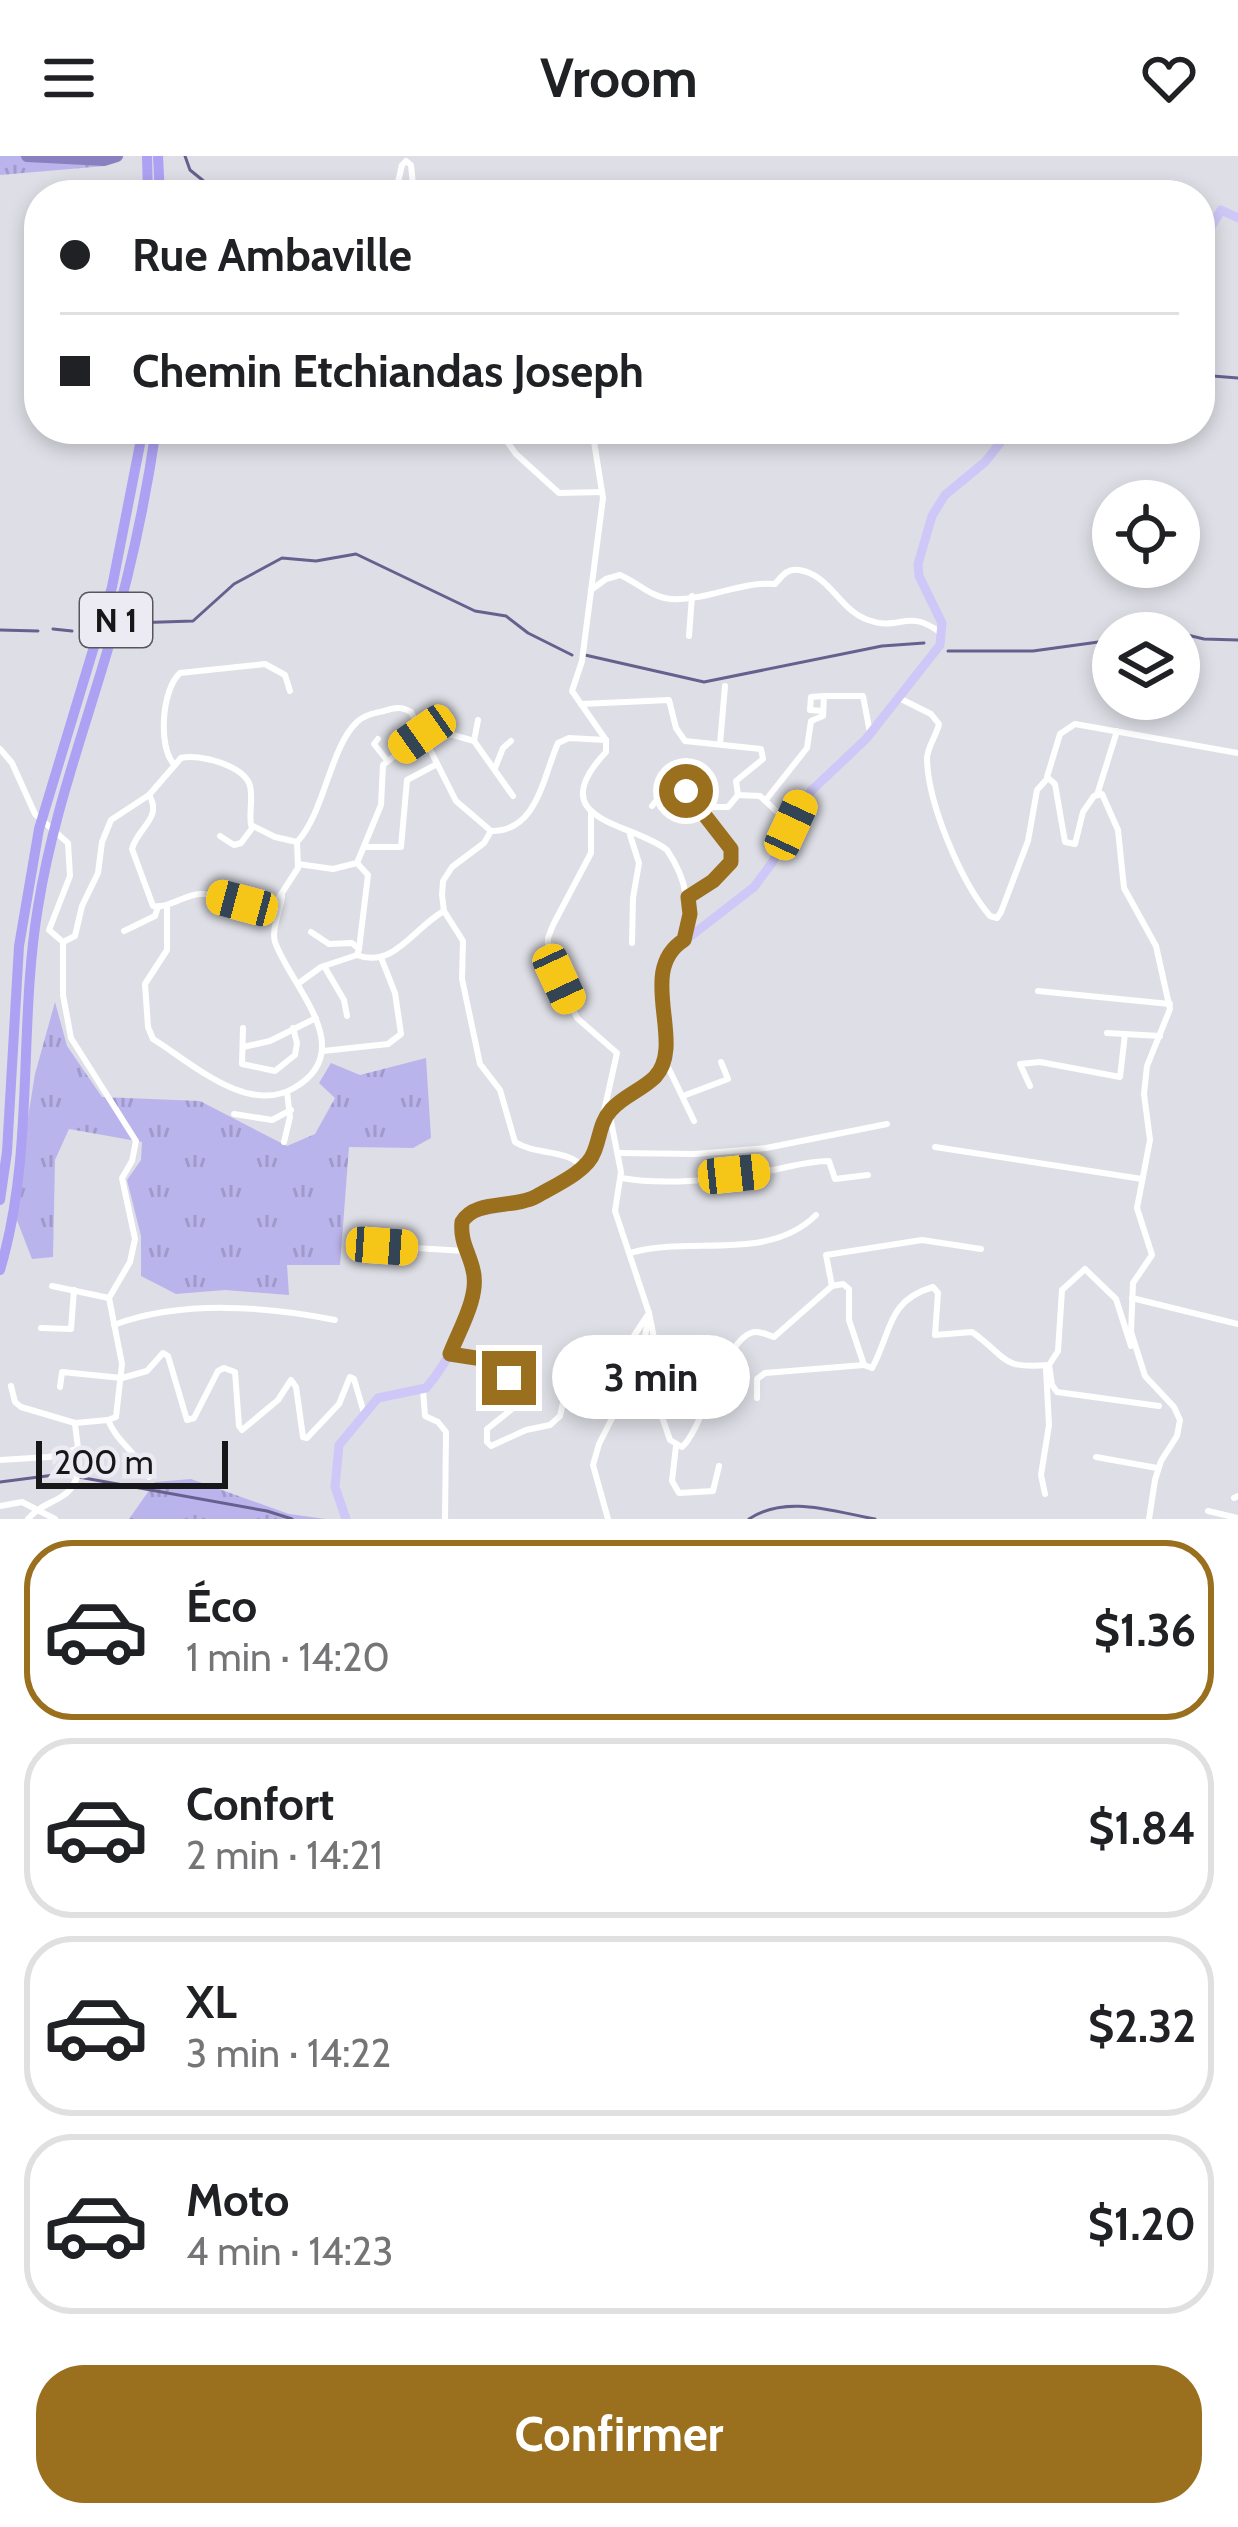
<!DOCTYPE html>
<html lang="fr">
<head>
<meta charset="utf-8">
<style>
  :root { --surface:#fff; --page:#f6f6f6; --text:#202124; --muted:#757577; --line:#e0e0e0; --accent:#9a701e }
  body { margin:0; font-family:Cabin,sans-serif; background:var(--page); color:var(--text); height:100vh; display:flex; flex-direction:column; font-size:45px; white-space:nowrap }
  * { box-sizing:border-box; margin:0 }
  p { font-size:39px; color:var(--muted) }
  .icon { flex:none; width:66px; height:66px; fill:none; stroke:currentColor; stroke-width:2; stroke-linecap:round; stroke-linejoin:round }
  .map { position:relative; height:1363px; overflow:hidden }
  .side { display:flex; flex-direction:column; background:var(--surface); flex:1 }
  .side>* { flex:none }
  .banner { position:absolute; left:24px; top:24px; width:1191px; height:264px; border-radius:48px; box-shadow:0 6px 18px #0003; display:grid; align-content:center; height:264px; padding:0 36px; background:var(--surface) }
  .fabs { position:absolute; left:1092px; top:324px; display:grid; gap:24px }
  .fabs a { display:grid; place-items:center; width:108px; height:108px; border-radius:50%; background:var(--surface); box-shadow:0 6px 18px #0003; font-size:60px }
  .scale { position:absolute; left:36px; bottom:30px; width:192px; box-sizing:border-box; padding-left:12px; border:6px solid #171719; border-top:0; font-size:33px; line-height:42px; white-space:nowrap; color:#171719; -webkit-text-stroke:9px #ecebf3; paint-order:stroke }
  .end { position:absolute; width:54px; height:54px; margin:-27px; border:15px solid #9a701e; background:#fff; box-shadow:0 0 0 6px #fff }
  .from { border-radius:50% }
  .bubble { position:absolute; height:84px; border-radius:42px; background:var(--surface); box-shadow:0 6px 18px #0003; font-size:39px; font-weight:800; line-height:84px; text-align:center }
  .car { position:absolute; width:36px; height:72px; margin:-36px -18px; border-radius:15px; box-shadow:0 0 9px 3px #0007; background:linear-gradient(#f5c518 24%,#345 0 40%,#f5c518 0 76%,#345 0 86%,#f5c518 0) }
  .banner b { display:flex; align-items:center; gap:42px; height:114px; font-size:45px }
  .banner b+b { border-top:3px solid var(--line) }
  .banner i { width:30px; height:30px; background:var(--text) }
  ul { padding:21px 0 0; list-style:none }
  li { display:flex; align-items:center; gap:36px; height:180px; margin:0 24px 18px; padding:0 12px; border:6px solid var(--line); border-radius:48px }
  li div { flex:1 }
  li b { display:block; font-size:45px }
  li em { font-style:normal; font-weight:800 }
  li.on { border-color:var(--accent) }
  li>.icon { width:108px; height:108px; stroke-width:1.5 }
  .cta { display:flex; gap:24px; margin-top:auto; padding:24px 36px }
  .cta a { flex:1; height:138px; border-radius:48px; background:var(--accent); color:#fff; font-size:48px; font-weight:800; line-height:138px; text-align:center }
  header { display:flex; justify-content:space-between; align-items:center; height:156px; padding:0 36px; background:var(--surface); font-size:54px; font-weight:800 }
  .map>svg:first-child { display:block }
  .grass { fill:url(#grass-tufts) }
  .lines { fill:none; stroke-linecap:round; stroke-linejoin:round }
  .stream { stroke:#67608e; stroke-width:3 }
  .river { stroke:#8980c0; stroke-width:12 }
  .minor { stroke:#fff; stroke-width:6 }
  .major { stroke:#cec7f8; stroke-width:9 }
  .highway { stroke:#ada1f3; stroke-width:10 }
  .route { stroke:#9a701e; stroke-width:15 }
  .labels { text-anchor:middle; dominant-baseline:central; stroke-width:9; stroke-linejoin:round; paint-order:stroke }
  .shield { fill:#ecebf3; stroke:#57575a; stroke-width:3 }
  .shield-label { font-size:33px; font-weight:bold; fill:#171719 }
</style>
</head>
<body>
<header><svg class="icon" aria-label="menu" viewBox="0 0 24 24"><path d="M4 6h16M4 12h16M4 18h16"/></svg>Vroom<svg class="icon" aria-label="heart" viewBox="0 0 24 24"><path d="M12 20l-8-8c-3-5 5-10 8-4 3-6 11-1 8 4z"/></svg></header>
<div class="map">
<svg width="1238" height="1363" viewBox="0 0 1238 1363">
  <defs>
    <pattern id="grass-tufts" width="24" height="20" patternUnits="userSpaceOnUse" patternTransform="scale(3)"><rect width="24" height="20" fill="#bab4ec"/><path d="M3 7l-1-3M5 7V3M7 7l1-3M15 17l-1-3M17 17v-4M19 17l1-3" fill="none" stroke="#9f9aca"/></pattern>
  </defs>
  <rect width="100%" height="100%" fill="#dedee6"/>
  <g class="grass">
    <path d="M0,0H101L105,10L0,19Z"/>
    <path d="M55,846L67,890L102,941L200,945L287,990L315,978L335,942L319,927L331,907L360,919L426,902L431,982L413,992L349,991L340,1109H287L289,1139L225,1134L176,1138L141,1120V1080L127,1024L141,1004L142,986L69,973L55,1004L53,1101L32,1103L13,1054L35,918Z"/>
    <path d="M191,1323L289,1358L326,1363H129L155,1326Z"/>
  </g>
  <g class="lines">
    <g class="stream">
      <path d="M185,0L190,14L221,39"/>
      <path d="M1200,219L1238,222"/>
      <path d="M131,467L193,465L234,428L282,402L316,405L356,398L475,455L506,460L528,477L572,499"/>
      <path d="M53,473L72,475"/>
      <path d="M0,474L38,475"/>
      <path d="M1179,477L1204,483L1238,484"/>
      <path d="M948,495H1033L1113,484"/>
      <path d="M585,499L704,526L882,490L924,487"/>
      <path d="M0,1326L62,1318L267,1355L292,1363"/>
      <path d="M749,1363C786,1338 835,1356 875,1363"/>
    </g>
    <path class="river" d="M27,0L104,4L117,0"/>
    <g class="minor">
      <path d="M395,39L402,9L406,5L411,9L414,39"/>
      <path d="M498,273L516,298L559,337L602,336"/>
      <path d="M592,273L603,342L582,505L572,535L606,584"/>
      <path d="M415,279L430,273"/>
      <path d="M591,434L606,423L620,419C637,426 652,442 671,443C707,445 740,425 775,428C782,420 787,412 799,414C831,419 839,454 868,464C901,476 906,451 941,477"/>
      <path d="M689,480L692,440"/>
      <path d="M899,542L931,558L939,568C936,581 927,591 927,603C928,648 961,726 990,760L997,762L1001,756L1028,685L1037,634L1048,622L1055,628L1065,686L1075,688L1083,656L1094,640L1102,638L1118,674L1124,732L1156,790L1170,853L1147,910L1144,938L1150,984L1137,1052L1152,1099L1133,1127L1131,1176L1145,1220L1174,1251L1180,1264L1177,1280L1161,1305L1155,1324L1149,1363"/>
      <path d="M581,548L669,544L676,572L685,585L761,593L763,603L736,625L738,639L760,640L791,669"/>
      <path d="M823,555L810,554L811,541L824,540"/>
      <path d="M424,581L439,575L474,585L513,640"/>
      <path d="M378,583L374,588L386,603"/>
      <path d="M474,585L478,564"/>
      <path d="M720,588L725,530"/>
      <path d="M0,593L12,607L35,658L68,687L70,720L49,774L63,786L75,780L82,750L98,717L102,686L111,664L149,639L181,602C199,597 245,610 250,630C253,642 249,657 251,669L275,681L297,686C325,656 330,591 357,566C364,559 375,557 384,555C395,552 400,550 411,556L456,645L491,675C537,676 543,621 558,587L569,582L606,584V596C540,666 632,666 667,694C689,727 689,748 684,785"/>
      <path d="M173,607C158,589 162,533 180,517L265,508L285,519L290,535"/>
      <path d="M495,612L503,592L511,585"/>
      <path d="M1047,621L1060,578L1075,568L1238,597"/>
      <path d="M149,639C163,662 138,671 132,693L153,750C171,752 183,739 200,738C229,737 245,754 278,743L298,712L297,686"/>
      <path d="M1097,639L1117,575"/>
      <path d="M765,645L807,592L811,565L823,560L824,540H863L870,577"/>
      <path d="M652,650L659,641L667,647L689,637C728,691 757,698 688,741"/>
      <path d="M700,651H728L738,639"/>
      <path d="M591,655V697L553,769L548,782V796L577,862L617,897L600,973"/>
      <path d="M491,675L484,687L452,711L443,725L442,739L444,755L463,785L462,823L480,908L500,934L515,986C537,1000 565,992 583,1011"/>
      <path d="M630,679L639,707L633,742L632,787"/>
      <path d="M220,680L234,689L241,687L253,671"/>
      <path d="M366,691H401L407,624L437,608"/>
      <path d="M357,707L368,719L359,793"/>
      <path d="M298,708L333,713L357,707L381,649L383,609L421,579"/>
      <path d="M167,750V794L145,828L148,871L153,883C192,907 247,959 294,932C360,894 291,831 275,786C271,773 281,754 282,740"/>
      <path d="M124,775L155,760L158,751"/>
      <path d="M311,776L329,788L352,787L359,793L357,799C394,813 413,772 444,755"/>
      <path d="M63,786V839L71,882L136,985L132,1005L122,1022L135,1083L130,1106L109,1142L122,1208L116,1261L108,1264"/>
      <path d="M324,810L344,844L347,860"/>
      <path d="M299,827L321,811L357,799"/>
      <path d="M1038,835L1170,848"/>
      <path d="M243,872L242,908L275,915L295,899L297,887L293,872"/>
      <path d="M1107,877L1160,880"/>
      <path d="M243,891L270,885L316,862"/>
      <path d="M323,895L388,888L401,878L395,837L382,804"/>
      <path d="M663,908L669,913L694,965"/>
      <path d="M1030,930L1020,908L1040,906L1120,921L1125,878"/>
      <path d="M683,940L728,923L721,906"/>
      <path d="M234,958L272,964L291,954"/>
      <path d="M284,986L290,961L287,936"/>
      <path d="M935,991L1142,1023"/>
      <path d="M619,997L695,998L766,992L887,968"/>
      <path d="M621,1022C668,1030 726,1023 773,1014C793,1010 809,1005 829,1005L835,1023L868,1019"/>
      <path d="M348,1088L465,1095"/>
      <path d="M630,1097C689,1079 768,1107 816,1059"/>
      <path d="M52,1130L109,1142"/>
      <path d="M832,1130L826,1099L922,1084L981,1093"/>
      <path d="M1132,1142L1238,1168"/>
      <path d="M649,1157L655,1187L652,1232L670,1284L682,1291C703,1273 726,1176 756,1176C762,1176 768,1179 774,1181L832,1130L843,1128L849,1133V1164L864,1209L872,1212C892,1176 886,1145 933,1131L938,1137L935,1179L972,1176C1009,1202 999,1213 1049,1209L1058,1195L1062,1134L1085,1113L1116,1143L1131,1190"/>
      <path d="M114,1169C180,1144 267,1150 335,1164"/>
      <path d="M41,1172L71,1173L74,1134"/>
      <path d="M450,1198L506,1209L513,1238L512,1253L487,1273V1286L491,1290L526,1274L550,1269L560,1260L564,1242L573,1230L626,1192L647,1160"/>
      <path d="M1049,1209L1052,1229L1057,1236L1159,1250"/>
      <path d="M11,1230L15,1246L21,1251L75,1267L108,1264C117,1287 139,1298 149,1321"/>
      <path d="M60,1231L62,1216L122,1222L147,1215L163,1197L168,1200L187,1264L194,1262L218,1215L224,1212L235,1216L239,1270L242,1274L278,1244L291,1224L296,1231L303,1281L307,1282L339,1248L350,1221L354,1223L364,1257"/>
      <path d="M423,1234L425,1260L438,1266L446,1276L445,1363"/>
      <path d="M757,1242V1223L765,1217L864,1209"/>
      <path d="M676,1290L672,1325L679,1337L713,1335L719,1310"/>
      <path d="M1096,1301L1157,1312"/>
      <path d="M0,1304L49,1301L77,1293"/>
      <path d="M1045,1338L1041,1319L1049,1269L1046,1213"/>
      <path d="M1234,1342L1238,1340"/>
      <path d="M0,1350L22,1346L55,1363"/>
      <path d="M1208,1355L1238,1362"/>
      <path d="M28,1363C37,1352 49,1348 61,1341C88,1325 77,1293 75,1267"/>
      <path d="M608,1363L593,1309L599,1288L641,1205L649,1157L615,1055L621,1016L610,960"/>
    </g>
    <g class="major">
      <path d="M1200,90L1221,54L1238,62"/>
      <path d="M346,1363L335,1331L339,1289L378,1242L426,1232C447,1208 477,1153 474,1120C473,1096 453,1083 467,1058L522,1048L584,1011L593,1002L608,957L660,914L665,897L663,815L669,797L754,731L772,707L811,635L866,583L940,489L942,467L919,420L918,408L932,360L945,339L985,306L1011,273"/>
    </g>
    <g class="highway">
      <path d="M147,0L148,39"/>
      <path d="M158,0L160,39"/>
      <path d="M0,1044L7,996L19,790L39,673L112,431L143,273"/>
      <path d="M0,1114C35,997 18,871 38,751C52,663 82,581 107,496C129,422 145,349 156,273"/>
    </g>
  </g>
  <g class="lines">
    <path class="route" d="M509,1222L502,1206L450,1198C459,1174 480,1140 473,1114C469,1096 460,1086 462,1066C475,1043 514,1053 537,1040C554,1030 587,1016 594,996C600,982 600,966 611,954C623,940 642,934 655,921C687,887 635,815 684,784L690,758L688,741L713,725L731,706V693L686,635"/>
  </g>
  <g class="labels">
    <rect class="shield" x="80" y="437" width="72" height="54" rx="9"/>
    <g class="shield-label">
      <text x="116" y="464">N 1</text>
    </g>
  </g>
</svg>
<div class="fabs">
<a><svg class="icon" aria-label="locate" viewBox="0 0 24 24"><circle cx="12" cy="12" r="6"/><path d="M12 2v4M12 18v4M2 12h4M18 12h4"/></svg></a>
<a><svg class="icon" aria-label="layers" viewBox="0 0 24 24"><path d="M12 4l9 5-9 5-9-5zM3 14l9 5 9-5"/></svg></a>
</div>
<div class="scale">200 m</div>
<i class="end from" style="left:686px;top:635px"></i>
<i class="end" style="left:509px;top:1222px"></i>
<div class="bubble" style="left:552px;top:1179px;width:198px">3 min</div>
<i class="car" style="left:422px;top:578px;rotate:235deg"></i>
<i class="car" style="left:791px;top:669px;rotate:25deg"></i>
<i class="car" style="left:242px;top:747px;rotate:285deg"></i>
<i class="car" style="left:559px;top:823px;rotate:155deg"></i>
<i class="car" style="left:734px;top:1018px;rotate:84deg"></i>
<i class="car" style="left:382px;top:1090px;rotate:94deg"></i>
<div class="banner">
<b><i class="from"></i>Rue Ambaville</b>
<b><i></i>Chemin Etchiandas Joseph</b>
</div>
</div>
<section class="side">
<ul>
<li class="on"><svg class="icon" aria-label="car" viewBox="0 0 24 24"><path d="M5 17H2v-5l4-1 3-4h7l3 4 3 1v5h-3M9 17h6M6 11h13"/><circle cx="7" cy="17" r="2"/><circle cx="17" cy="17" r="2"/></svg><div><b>Éco</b><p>1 min · 14:20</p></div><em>$1.36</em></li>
<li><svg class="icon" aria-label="car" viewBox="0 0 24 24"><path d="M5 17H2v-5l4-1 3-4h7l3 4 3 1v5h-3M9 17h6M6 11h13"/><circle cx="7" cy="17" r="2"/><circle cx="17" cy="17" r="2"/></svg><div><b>Confort</b><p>2 min · 14:21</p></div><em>$1.84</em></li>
<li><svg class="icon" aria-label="car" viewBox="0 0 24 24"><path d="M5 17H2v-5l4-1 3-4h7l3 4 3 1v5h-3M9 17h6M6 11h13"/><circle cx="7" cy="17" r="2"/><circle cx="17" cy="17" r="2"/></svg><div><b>XL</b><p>3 min · 14:22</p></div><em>$2.32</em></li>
<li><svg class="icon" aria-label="car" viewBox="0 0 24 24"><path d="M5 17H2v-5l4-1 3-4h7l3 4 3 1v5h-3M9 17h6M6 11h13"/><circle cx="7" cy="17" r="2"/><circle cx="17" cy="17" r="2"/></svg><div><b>Moto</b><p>4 min · 14:23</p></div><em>$1.20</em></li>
</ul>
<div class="cta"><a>Confirmer</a></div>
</section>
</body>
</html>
